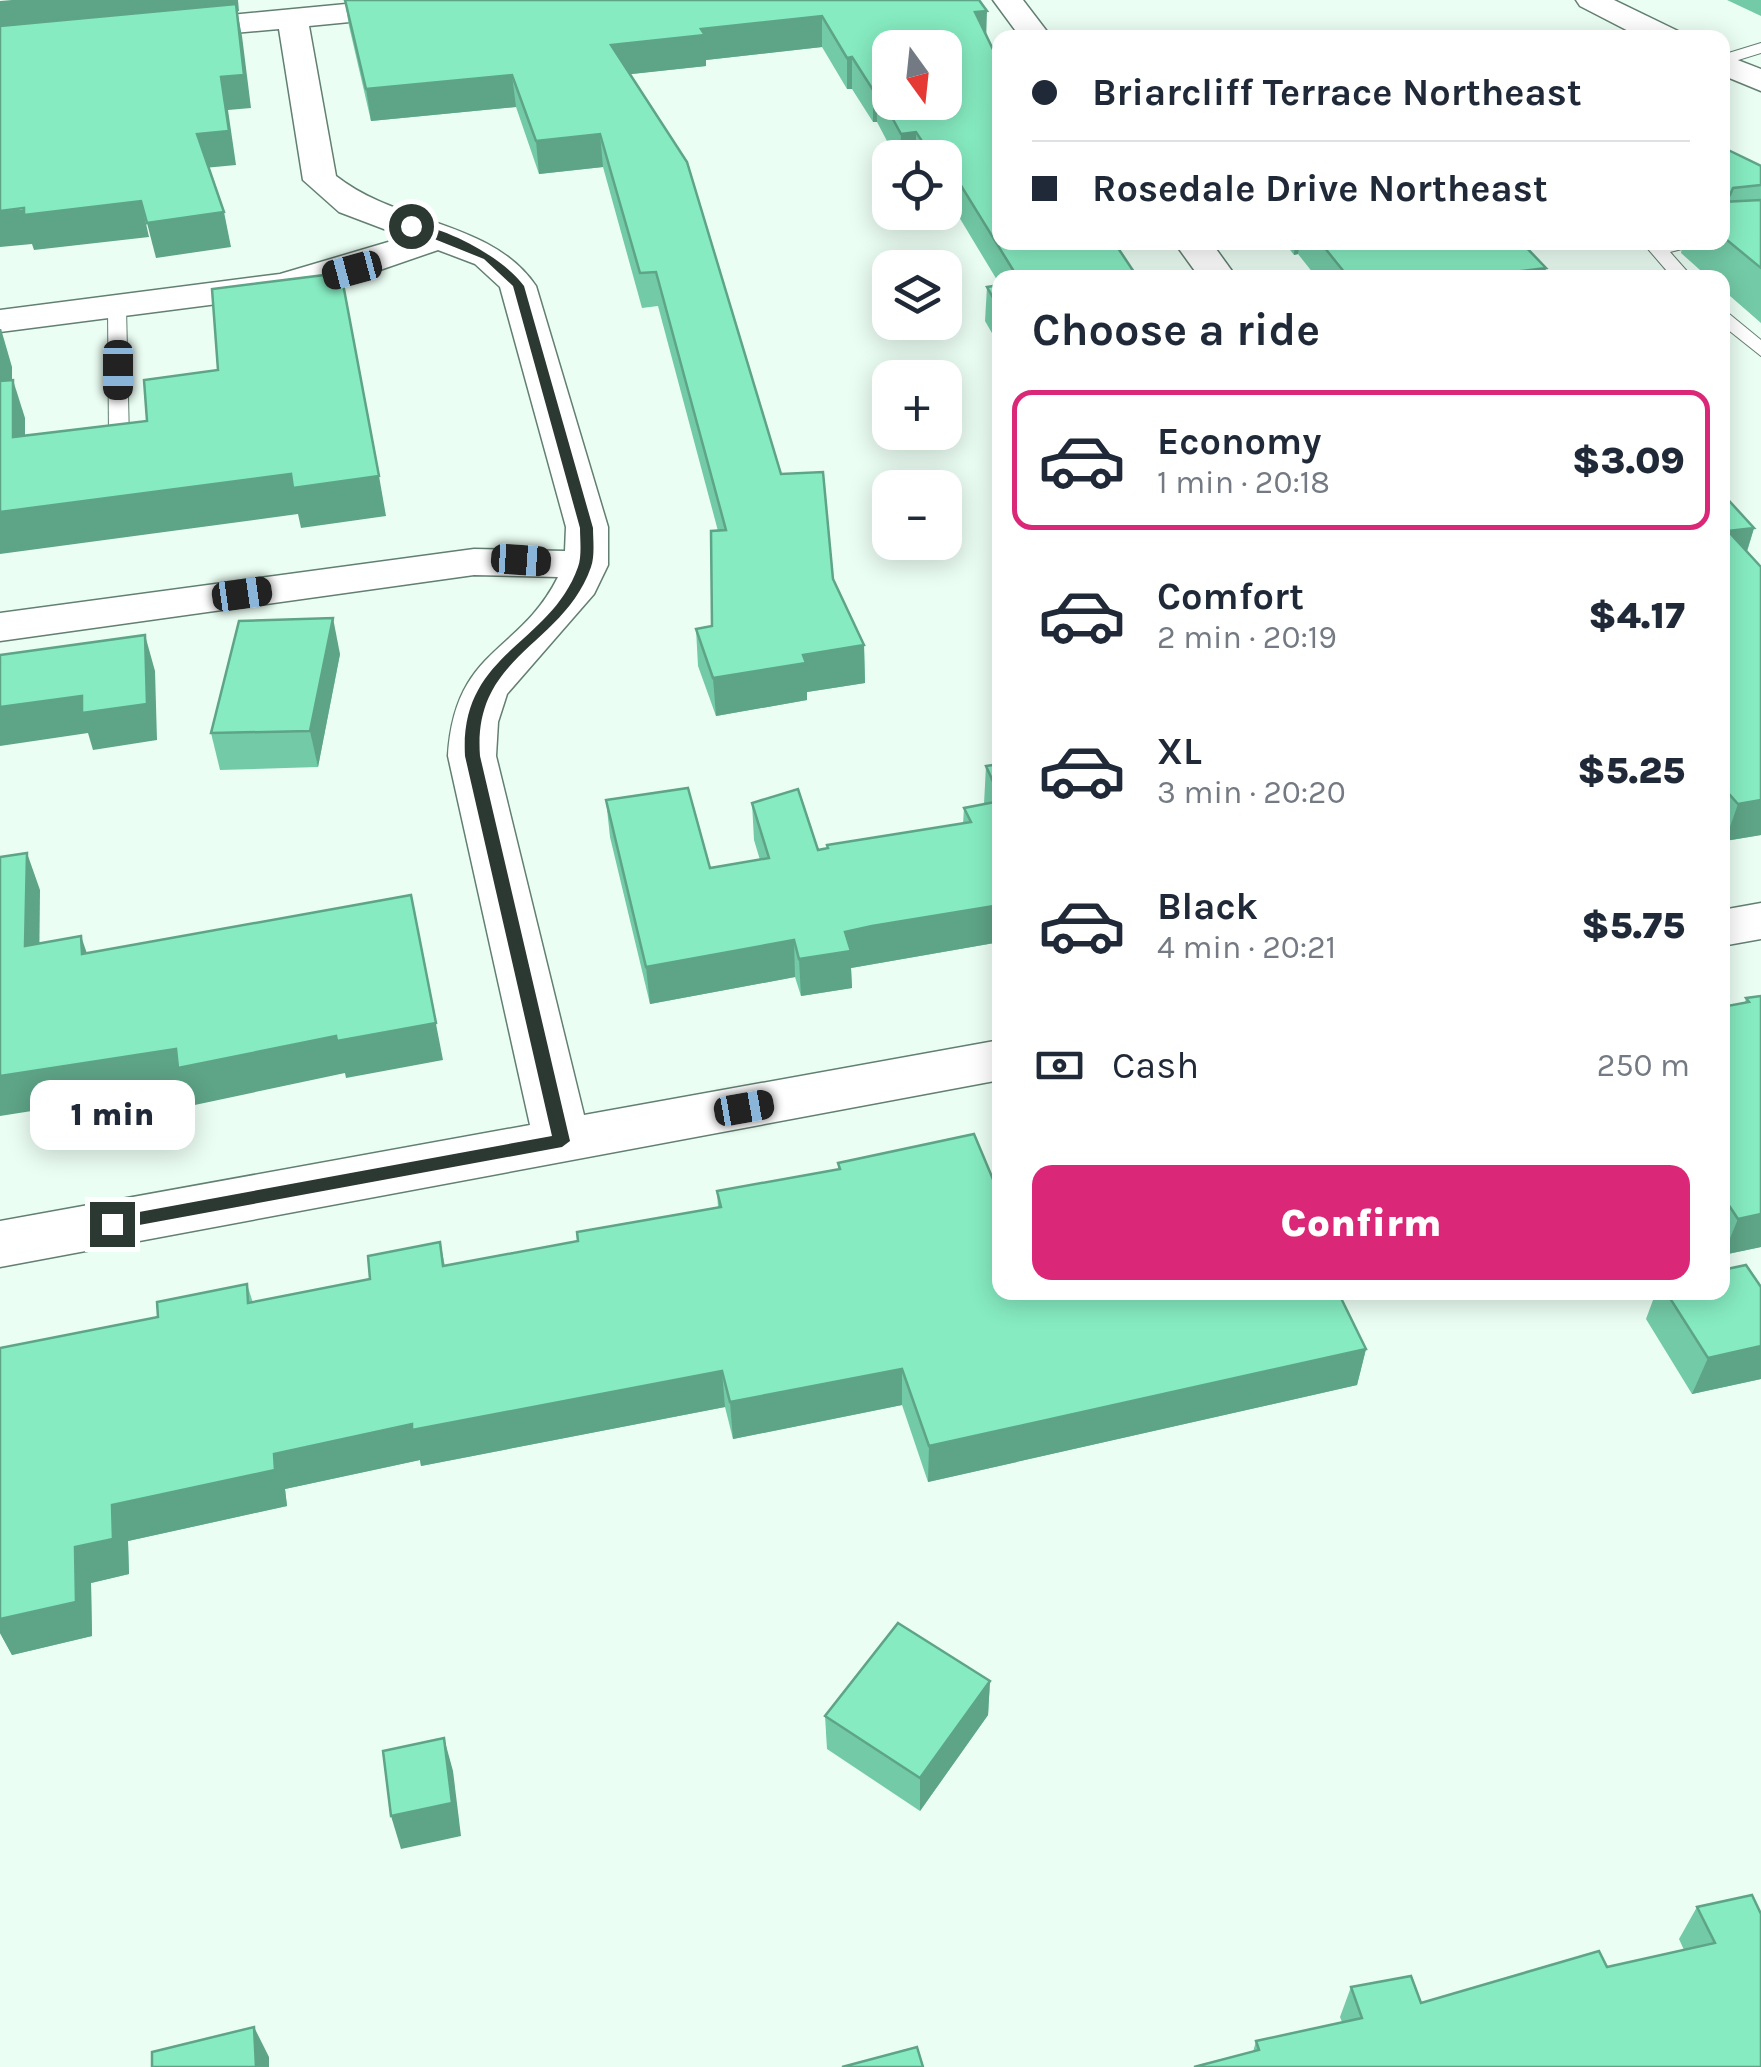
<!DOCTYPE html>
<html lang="en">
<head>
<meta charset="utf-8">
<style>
  :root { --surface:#fff; --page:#f6f6f7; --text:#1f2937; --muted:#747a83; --line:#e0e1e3; --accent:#db2777 }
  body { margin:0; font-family:Karla,sans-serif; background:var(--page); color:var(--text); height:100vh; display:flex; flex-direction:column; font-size:38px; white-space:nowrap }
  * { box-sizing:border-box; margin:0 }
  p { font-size:32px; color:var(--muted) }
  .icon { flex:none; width:55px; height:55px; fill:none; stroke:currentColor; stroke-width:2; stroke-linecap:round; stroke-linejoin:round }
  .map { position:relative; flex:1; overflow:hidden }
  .details { position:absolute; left:992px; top:270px; width:738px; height:1030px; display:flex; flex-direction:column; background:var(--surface); border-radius:20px; box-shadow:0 5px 25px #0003 }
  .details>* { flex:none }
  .banner { position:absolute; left:992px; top:30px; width:738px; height:220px; border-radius:20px; box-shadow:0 5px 25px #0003; display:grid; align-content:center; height:220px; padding:0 40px; background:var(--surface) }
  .needle { width:65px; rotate:165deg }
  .buttons { position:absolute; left:872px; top:30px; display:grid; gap:20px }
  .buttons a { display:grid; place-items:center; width:90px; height:90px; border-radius:20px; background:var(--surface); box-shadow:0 5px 25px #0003; font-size:50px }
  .end { position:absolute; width:45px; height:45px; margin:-22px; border:12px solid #2c3832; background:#fff; box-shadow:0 0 0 5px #fff }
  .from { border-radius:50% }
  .bubble { position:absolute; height:70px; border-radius:20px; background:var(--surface); box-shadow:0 5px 25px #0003; font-size:32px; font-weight:800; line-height:70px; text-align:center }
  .car { position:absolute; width:30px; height:60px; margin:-30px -15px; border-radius:12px; box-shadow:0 0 8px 2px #0007; background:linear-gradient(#222 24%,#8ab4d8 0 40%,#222 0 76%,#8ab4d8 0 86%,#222 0) }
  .banner b { display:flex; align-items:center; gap:35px; height:95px; font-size:38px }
  .banner b+b { border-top:2px solid var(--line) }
  .banner i { width:25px; height:25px; background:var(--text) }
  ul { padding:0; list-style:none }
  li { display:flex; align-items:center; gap:30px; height:140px; margin:0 20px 15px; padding:0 20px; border:5px solid transparent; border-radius:20px }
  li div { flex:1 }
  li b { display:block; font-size:38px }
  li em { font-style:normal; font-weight:800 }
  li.selected { border-color:var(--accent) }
  li>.icon { width:90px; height:90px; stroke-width:1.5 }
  h2 { padding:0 40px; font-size:45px; line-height:120px }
  .pay { display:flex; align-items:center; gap:25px; height:110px; padding:0 40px; font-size:38px }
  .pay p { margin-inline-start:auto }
  .cta { display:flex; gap:20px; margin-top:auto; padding:20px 40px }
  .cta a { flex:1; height:115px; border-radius:20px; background:var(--accent); color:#fff; font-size:40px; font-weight:800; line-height:115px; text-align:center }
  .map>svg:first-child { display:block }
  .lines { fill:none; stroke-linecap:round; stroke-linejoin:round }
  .service-casing { stroke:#627f71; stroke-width:2 }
  .minor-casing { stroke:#627f71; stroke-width:3 }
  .tertiary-casing { stroke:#627f71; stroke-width:3 }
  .service { fill:#fff; fill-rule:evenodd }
  .minor { fill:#fff; fill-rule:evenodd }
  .tertiary { fill:#fff; fill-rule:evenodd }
  .wall { fill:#73caa6 }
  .shaded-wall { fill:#5ea487 }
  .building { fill:#86ebc1; stroke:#5ea487; stroke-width:2.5; fill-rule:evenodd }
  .route { fill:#2c3832 }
</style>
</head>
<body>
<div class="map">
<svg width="1761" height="2067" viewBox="0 0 1761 2067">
  <rect width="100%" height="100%" fill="#ebfef4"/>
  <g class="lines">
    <g class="service-casing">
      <g id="service">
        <path d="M1761,43V53L1722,65V55Z"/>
        <path d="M1710,242L1670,252L1693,278H1673L1648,249L1664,242Z"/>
        <path d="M117,301L126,307L129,440L119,446L109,440L108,307Z"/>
        <path d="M1722,308L1761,340V356L1722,325Z"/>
      </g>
    </g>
    <g class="minor-casing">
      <g id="minor">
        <path d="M388,0H498L494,6L483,9L309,26L336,176C398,225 491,220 536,286L608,527V565L594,594L507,694L498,722L496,756L584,1115L1000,1040V1080L0,1267V1221L530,1125L448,756C455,647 519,655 558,577L474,575L0,641V613L474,549L565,551L566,527L500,287L475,264L438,250L348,281L280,296L0,332V310L280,274L405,237L339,212L303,180L279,29L168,39L157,36L153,30L157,24L168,21Z"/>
        <path d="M993,0H1023L1052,38H1021Z"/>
        <path d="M1174,242H1211L1237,278H1200Z"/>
        <path d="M1761,903V939L1722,946V910Z"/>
      </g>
    </g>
    <g class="tertiary-casing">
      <g id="tertiary">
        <path d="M1576,0H1614L1678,31L1682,38H1642L1580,6Z"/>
        <path d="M1722,54L1761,69V91L1722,75Z"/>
      </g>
    </g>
    <use href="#service" class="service"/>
    <use href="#minor" class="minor"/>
    <use href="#tertiary" class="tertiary"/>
  </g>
  <g class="wall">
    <path d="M343,0H979L986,35L1000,242L1138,278H1000V285L956,212L947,213L945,210V158H896L877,122H873L852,89H847L822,47L706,60V66L630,74L781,474L833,579L864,645L865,683L807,692V700L716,716L698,666L696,629L712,626L718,531L658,306L642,308L603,167L539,174L516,107L371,121L349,26L345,1Z"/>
    <path d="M1727,0H1761V16Z"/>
    <path d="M1722,147L1761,166V323L1722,289V278H1709L1681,253L1683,242H1722Z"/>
    <path d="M1284,242H1526L1525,246L1544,278H1317L1298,254L1294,255Z"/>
    <path d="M1000,285V347L985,321L987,287Z"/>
    <path d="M1722,493L1754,528L1747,552L1761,567V835L1725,841L1722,838Z"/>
    <path d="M340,654L318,767L220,770L211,733Z"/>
    <path d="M1000,764V942L851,968L852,988L801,996L795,977L650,1004L610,837L606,800L710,868L760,860L754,840L752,803L818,850L827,849V845L963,824L964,808L984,804L986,766Z"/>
    <path d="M1761,996V1247L1723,1255L1722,1007L1745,1003L1746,998Z"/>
    <path d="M838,1163L1000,1292L1366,1349L1357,1385L928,1482L902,1405L733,1439L725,1407L421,1466L420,1460L285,1489L287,1506L128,1541L129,1574L91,1583L92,1636L12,1655L0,1633V1348L158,1317L247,1284L253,1303L370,1279L440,1242L445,1266L578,1241L718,1207L717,1191L838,1170Z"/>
    <path d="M1761,1287V1379L1692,1394L1646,1319L1656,1292H1722Z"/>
    <path d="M990,1681L988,1715L920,1811L827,1749L825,1716Z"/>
    <path d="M1697,1907L1761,1914V2067L1253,2052L1256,2041L1342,2022L1340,2017L1351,1987L1421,2003L1607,1967L1684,1950L1679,1939Z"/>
  </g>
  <g class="shaded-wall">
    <path d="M12,0H238L239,11H237L242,36L251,108L228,110L236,165L204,168L0,34V1Z"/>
    <path d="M987,11L986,42L975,12Z"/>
    <path d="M822,16V47L706,60V66L614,76L611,45L701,29Z"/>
    <path d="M852,57V89H847V58Z"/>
    <path d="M512,75L516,107L371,121L366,89Z"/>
    <rect x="873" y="90" width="4" height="32"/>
    <path d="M916,132V158H900L901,134Z"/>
    <path d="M600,134L603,167L539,174L536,141Z"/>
    <path d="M957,179L956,212L947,213L948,180Z"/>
    <path d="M141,201L149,237L34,250L32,244L0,247V211Z"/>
    <path d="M224,212L231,247L156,258L147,223Z"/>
    <path d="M1295,242H1300L1298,254L1294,255Z"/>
    <path d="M1526,242L1520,271L1546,268L1544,278H1513L1522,243Z"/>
    <path d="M1,329L12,367V420L0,381Z"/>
    <path d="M13,380L25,418V477L13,437Z"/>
    <path d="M291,474L379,476L386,516L301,528L298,514L0,554V512Z"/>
    <path d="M1754,528L1743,563L1728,531Z"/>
    <path d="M333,618L340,654L318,767L310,731Z"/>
    <path d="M145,635L155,671L157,740L93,750L88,733L0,746V707Z"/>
    <path d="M864,645L865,683L807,692V700L716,716L713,678L803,655Z"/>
    <path d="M1761,800V835L1725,841L1738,804Z"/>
    <path d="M27,853L40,890L39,983L25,946Z"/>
    <path d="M411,895L443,1060L346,1078L345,1073L190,1106L184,1087L0,1116V1076Z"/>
    <path d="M1000,905V942L851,968L852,988L801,996L799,959L845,932L872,926Z"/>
    <path d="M81,936L94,974L82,954Z"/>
    <path d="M794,940L795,977L650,1004L646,967Z"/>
    <path d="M1761,1214V1247L1723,1255L1738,1219Z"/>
    <path d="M1761,1346V1379L1692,1394L1708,1358Z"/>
    <path d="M1366,1349L1357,1385L928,1482L929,1446Z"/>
    <path d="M902,1369V1405L733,1439L730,1402Z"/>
    <path d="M722,1371L725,1407L421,1466L420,1460L285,1489L287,1506L128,1541L129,1574L91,1583L92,1636L12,1655L0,1633V1619L75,1547L112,1505L274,1454L412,1424Z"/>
    <path d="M990,1681L988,1715L920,1811V1778Z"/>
    <path d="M444,1738L453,1771L461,1836L401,1849L391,1816Z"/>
    <path d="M254,2027L269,2057V2067H256Z"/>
  </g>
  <g class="building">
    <path d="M345,0H979L987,11L975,12L1000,64V242H1114L1138,278H1018L957,179L948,180L945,176V158H933L916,132L901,134L877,90H873L852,57L847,58L822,16L701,29L705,35L611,45L687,162L781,474L823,472L833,579L864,645L803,655L806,663L713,678L696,629L712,626L711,531L726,530L656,272L640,273L600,134L536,141L512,75L366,89ZM890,48H945V102H890Z"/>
    <path d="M236,4L244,75L221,77L229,131L197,134L224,212L147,223L141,201L24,215V208L0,211V26Z"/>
    <path d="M1722,147L1761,166V185L1733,188L1730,195L1722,196Z"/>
    <path d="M1761,200V268L1722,236V202Z"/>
    <path d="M1320,242H1524L1522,243L1546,268L1514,272L1520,278H1349Z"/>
    <path d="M341,273L379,476L293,488L291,474L0,512V329V381L13,380V437L147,421L144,380L218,370L212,289Z"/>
    <path d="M1000,285V310L987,287Z"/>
    <path d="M1722,493L1754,528L1728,531L1761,567V800L1738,804L1722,786Z"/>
    <path d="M333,618L310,731L211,733L239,621Z"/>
    <path d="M145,635L147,704L82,713V696L0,707V655Z"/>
    <path d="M1000,764V797L986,766Z"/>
    <path d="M688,788L710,868L769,858L752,803L798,789L818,850L828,848L827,845L971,822L964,808L1000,801V905L872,926L845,932L851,951L799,959L794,940L646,967L606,800Z"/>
    <path d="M27,853L25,946L81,936L82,954L411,895L436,1023L337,1041L336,1036L178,1068L176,1049L0,1076V857Z"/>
    <path d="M1761,996V1214L1738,1219L1722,1195V1007L1749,1002L1746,998Z"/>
    <path d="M974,1134L1000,1196V1292H1338L1366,1349L929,1446L902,1369L730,1402L722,1371L412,1430V1424L274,1454L275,1470L112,1505L113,1539L75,1547L76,1602L0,1619V1348L158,1317L157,1302L247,1284L248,1303L370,1279L368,1256L440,1242L443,1266L578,1241L577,1232L721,1207L717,1191L840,1169L838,1163Z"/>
    <path d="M1746,1265L1761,1287V1346L1708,1358L1666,1292H1722V1270Z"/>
    <path d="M898,1623L990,1681L920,1778L825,1716Z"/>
    <path d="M444,1738L452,1803L391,1816L383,1751Z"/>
    <path d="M1752,1895L1761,1914V2067H1194L1259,2050L1256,2041L1362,2018L1351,1987L1411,1976L1421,2003L1599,1951L1607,1967L1715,1943L1697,1907Z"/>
    <path d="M254,2027L256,2067H152V2052Z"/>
    <path d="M917,2047L923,2067H842Z"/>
  </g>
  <path class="route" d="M407,224C442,224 504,258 524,286L593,528C593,539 595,556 591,567C563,647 472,654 480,756L570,1141L562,1147L112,1230L103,1224L112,1217L552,1136L465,756C459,652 550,646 578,567C582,556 580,540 580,528L513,286L484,259L407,228Z"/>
</svg>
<div class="buttons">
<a><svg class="needle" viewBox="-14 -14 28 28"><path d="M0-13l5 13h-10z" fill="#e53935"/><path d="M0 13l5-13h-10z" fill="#747a83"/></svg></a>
<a><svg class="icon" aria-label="locate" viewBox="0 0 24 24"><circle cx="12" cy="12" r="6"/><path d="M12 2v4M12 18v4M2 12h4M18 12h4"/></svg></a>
<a><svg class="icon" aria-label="layers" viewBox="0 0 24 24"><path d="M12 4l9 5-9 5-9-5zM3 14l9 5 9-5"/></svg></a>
<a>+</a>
<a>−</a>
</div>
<i class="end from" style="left:411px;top:226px"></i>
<i class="end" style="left:112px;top:1224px"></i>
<div class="bubble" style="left:30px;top:1080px;width:165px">1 min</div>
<i class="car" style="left:352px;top:270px;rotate:255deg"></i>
<i class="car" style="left:118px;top:370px;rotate:180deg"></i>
<i class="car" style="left:521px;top:560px;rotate:94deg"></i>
<i class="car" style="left:242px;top:594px;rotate:82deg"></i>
<i class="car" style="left:744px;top:1108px;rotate:80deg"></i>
<div class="banner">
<b><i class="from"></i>Briarcliff Terrace Northeast</b>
<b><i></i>Rosedale Drive Northeast</b>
</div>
<section class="details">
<h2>Choose a ride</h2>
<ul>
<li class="selected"><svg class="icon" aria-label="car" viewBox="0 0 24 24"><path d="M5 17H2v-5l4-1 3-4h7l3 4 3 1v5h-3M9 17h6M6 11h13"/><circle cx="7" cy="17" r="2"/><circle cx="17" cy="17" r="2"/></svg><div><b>Economy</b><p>1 min · 20:18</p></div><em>$3.09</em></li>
<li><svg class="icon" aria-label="car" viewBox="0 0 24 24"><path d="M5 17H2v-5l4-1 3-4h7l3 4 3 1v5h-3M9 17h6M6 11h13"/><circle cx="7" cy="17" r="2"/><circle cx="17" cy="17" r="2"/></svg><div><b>Comfort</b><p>2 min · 20:19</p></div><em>$4.17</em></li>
<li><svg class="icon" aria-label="car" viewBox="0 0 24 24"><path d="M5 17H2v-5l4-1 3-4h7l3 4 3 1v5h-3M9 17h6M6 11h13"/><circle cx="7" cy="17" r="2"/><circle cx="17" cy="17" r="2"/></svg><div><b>XL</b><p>3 min · 20:20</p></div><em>$5.25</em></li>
<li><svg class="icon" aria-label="car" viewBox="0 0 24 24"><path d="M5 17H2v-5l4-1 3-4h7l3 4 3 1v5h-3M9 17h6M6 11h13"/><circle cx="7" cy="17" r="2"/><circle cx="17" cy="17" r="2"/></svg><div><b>Black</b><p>4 min · 20:21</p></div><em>$5.75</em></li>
</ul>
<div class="pay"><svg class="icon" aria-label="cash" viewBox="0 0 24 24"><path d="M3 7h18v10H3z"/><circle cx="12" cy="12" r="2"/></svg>Cash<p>250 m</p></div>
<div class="cta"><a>Confirm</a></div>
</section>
</div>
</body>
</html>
